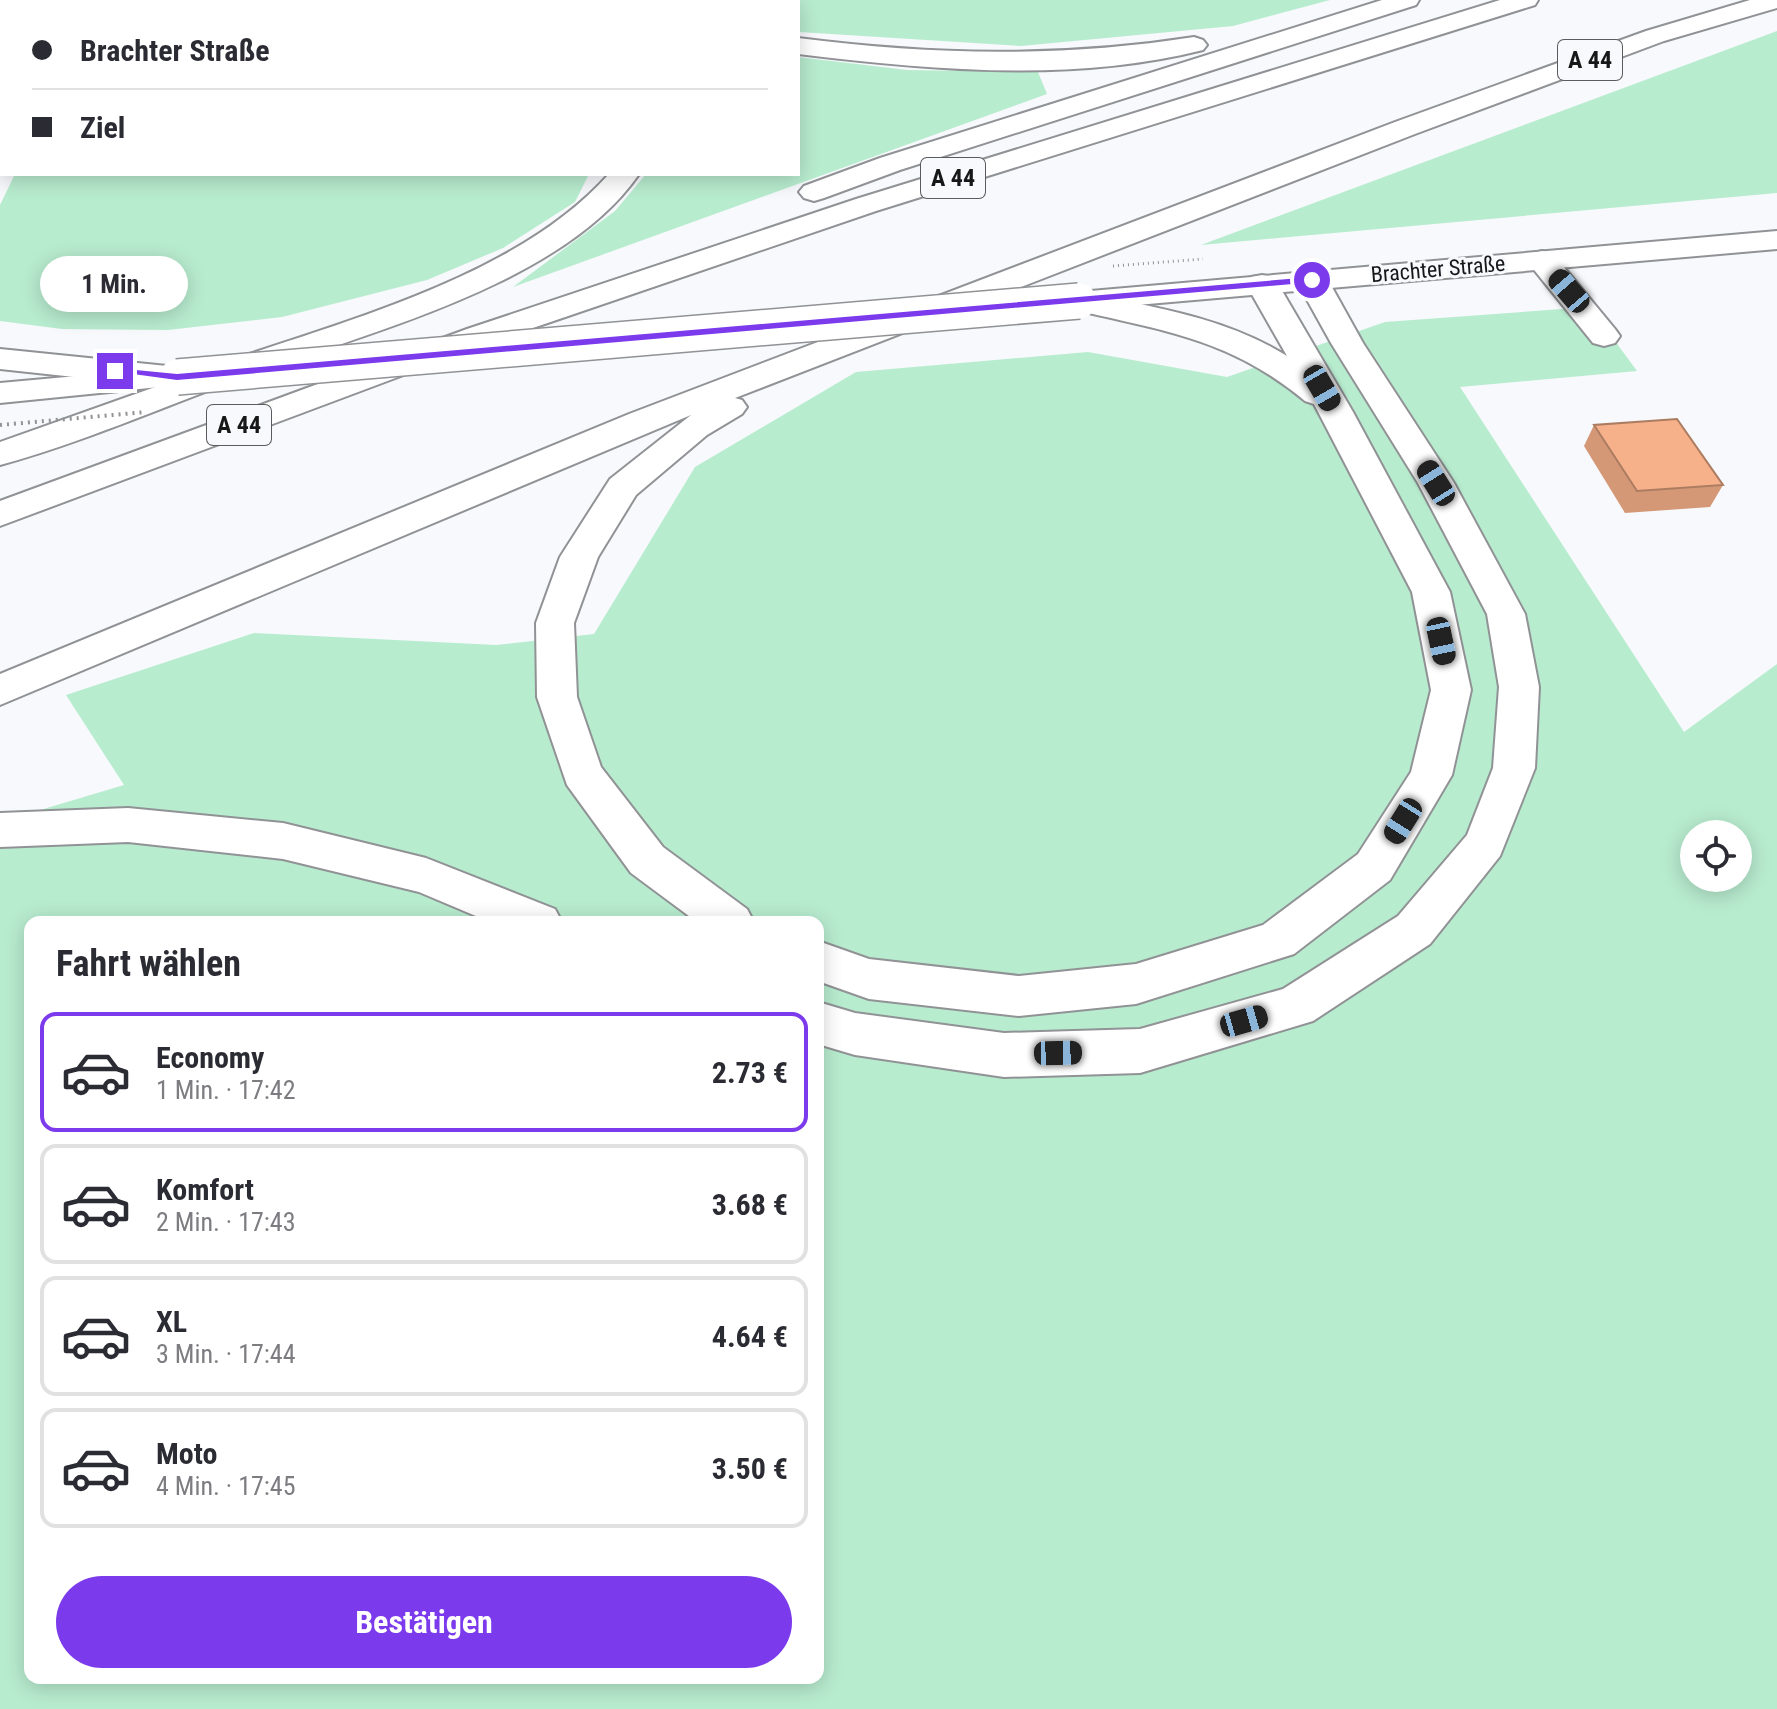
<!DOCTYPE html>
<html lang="de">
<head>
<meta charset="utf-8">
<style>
  :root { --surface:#fff; --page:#f7f7f7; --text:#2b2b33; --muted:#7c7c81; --line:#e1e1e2; --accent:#7c3aed }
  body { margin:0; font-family:"Roboto Condensed",sans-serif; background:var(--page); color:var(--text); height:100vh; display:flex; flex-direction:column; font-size:30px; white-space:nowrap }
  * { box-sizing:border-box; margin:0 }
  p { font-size:26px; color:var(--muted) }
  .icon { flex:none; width:44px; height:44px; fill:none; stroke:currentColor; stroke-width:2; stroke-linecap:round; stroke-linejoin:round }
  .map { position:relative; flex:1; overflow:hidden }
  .sheet { position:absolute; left:24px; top:916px; width:800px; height:768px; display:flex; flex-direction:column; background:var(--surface); border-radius:16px; box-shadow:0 4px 20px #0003 }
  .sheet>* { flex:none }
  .top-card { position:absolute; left:0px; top:0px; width:800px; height:176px; box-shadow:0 4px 20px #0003; display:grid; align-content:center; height:176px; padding:0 32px; background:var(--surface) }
  .tools { position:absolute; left:1680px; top:820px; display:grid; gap:16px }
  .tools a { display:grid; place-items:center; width:72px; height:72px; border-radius:50%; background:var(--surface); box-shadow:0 4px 20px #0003; font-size:40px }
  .end { position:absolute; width:36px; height:36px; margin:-18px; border:10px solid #7c3aed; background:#fff; box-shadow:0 0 0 4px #fff }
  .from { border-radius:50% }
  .bubble { position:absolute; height:56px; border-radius:28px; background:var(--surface); box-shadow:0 4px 20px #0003; font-size:26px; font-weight:700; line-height:56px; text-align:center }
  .car { position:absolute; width:24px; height:48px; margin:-24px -12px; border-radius:10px; box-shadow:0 0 6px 2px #0007; background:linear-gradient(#222 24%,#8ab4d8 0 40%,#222 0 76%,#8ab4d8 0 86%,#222 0) }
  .top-card b { display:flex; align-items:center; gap:28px; height:76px; font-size:30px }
  .top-card b+b { border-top:2px solid var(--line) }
  .top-card i { width:20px; height:20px; background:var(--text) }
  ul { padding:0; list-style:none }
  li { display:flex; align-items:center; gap:24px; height:120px; margin:0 16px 12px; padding:0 16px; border:4px solid var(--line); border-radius:16px }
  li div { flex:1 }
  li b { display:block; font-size:30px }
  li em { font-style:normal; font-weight:700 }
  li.current { border-color:var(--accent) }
  li>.icon { width:72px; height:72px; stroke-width:1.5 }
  h2 { padding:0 32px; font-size:36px; line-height:96px }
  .cta { display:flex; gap:16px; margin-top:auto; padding:16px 32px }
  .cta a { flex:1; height:92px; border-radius:48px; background:var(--accent); color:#fff; font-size:32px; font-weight:700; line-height:92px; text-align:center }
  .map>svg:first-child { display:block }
  .green { fill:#b8eccf; fill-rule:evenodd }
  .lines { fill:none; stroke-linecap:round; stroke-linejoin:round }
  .minor-casing { stroke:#909295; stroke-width:4 }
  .major-casing { stroke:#909295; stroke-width:4 }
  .highway-casing { stroke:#909295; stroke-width:4 }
  .path { stroke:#929395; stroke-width:3; stroke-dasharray:1 4; stroke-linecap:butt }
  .minor { fill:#fff; fill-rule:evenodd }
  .major { fill:#fff; fill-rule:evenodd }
  .highway { fill:#fff; fill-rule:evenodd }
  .major-bridge-casing { stroke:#909295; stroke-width:38; stroke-linecap:butt }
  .path-bridge-far1 { stroke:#929395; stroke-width:3; stroke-dasharray:1 4; stroke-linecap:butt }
  .path-bridge { stroke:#929395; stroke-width:4; stroke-dasharray:2 5; stroke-linecap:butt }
  .major-bridge { stroke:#fff; stroke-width:35 }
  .wall { fill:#d49877 }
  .building { fill:#f6b18a; stroke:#ac7c61; stroke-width:2 }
  .route { fill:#7c3aed }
  .labels { text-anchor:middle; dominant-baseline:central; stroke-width:6; stroke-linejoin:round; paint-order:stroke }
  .far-street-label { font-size:22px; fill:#171718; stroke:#f7f9fc }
  .shield { fill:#f7f9fc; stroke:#5a5b5c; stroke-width:2 }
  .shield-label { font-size:24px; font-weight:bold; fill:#171718 }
</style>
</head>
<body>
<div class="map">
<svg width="1777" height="1709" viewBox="0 0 1777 1709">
  <rect width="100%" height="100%" fill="#f7f9fc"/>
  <g class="green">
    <path d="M655,0H1330L1233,26L1021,46L799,32L798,2Z"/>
    <path d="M1777,31V193L1201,245Z"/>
    <path d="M798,57L907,70L1038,72L1047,94L513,287L615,211L646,174H798Z"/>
    <path d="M15,174H589L575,202L503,248L427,280L282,317L168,330L62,329L0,321V205Z"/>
    <path d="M1590,307L1637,371L1460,387L1684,732L1777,664V1709H0V822L124,785L66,695L254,633L496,645L594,634L695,467L856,372L1088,352L1227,377L1385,322ZM1694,834H1738V878H1694ZM30,922H818V1678H30Z"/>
  </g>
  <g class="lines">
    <g class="minor-casing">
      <path id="minor" d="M1542,251L1553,254L1615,329L1620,336L1615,343L1604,346L1593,343L1531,266L1527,260L1531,254Z"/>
    </g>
    <g class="major-casing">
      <g id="major">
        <path d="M1777,231V249L1079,310L1068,308L1063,301L1068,294L1079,292Z"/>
        <path d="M177,367L189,370L194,377L189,384L0,403V383Z"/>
      </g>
    </g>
    <g class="highway-casing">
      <g id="highway">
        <path d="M475,0H509L510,2H476Z"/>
        <path d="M568,0H600L601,2H569Z"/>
        <path d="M1382,0H1419L1416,5L900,170L824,198L814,201L804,198L799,192L804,186L880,158Z"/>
        <path d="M1500,0H1538L1535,5L876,211L489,343L0,526V501L467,329L856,199Z"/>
        <path d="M1750,0H1777V8L1664,41L1415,134L735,398L742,400L747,407L742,414L707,435L636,495L598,557L574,623L577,697L601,767L663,847L747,909L754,922H697L631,873L567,785L537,697L536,623L560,557L610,479L691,415L0,705V674L629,414L1395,122L1646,31Z"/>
        <path d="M1194,37L1203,40L1207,45L1203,50C1073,83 930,70 798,54V38C931,55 1061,58 1194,37Z"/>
        <path d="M0,85H2L0,103Z"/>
        <path d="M609,174H639C562,286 363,333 240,379C163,407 78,444 0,465V442L158,386L0,369V349L177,367L191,374C326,325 512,283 609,174Z"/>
        <path d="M1312,271L1323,273L1328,280L1363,343L1454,483L1525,614L1539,687L1535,768L1500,856L1430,944L1313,1021L1140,1073L1004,1077L855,1055L818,1044V1002L855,1013L1004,1033L1140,1029L1283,989L1398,916L1467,835L1493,768L1499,687L1487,614L1418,483L1331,343L1296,280L1301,273Z"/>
        <path d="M1262,275L1273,277L1278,284L1353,412L1450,592L1471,690L1452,775L1390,880L1294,954L1136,1004L1019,1016L869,999L818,981V941L869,959L1019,976L1136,964L1263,925L1358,854L1411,772L1431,690L1412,592L1314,404L1305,401C1228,337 1161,331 1068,308L1063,301L1068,294L1079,292C1149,306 1225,317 1287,356L1246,284L1251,277Z"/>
        <path d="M128,808L283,823L426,858L555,909L562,922H490L419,892L283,859L128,842L0,847V813Z"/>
      </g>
    </g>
    <g class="path">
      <path d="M715,0L725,2"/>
      <path d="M93,2L98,0"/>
    </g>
    <use href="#minor" class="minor"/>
    <use href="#major" class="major"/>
    <use href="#highway" class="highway"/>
    <g class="major-bridge-casing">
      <path id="major-bridge" d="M177,377L1079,301"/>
    </g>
    <path class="path-bridge-far1" d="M1113,266L1203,259"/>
    <path class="path-bridge" d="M0,425L146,412"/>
    <use href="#major-bridge" class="major-bridge"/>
  </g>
  <path class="wall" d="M1594,425L1723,485L1710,507L1625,513L1584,446Z"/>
  <path class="building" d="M1677,419L1723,485L1637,491L1594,425Z"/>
  <path class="route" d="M1312,277L1315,282L177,380L111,371L115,368L177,374Z"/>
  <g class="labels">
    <g class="far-street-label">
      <text transform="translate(1438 269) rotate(-5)">Brachter Straße</text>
    </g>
    <g class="shield">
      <rect x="1558" y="40" width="64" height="40" rx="6"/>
      <rect x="921" y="158" width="64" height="40" rx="6"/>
      <rect x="207" y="405" width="64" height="40" rx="6"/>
    </g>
    <g class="shield-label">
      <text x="1590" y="60">A 44</text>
      <text x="953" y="178">A 44</text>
      <text x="239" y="425">A 44</text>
    </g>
  </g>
</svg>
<div class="tools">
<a><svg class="icon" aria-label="locate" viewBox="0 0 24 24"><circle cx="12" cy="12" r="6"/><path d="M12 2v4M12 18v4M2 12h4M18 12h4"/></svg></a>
</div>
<i class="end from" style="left:1312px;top:280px"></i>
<i class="end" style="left:115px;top:371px"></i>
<div class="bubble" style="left:40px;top:256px;width:148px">1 Min.</div>
<i class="car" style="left:1569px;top:291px;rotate:319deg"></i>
<i class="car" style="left:1322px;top:388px;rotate:150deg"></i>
<i class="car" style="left:1436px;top:483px;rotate:328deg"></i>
<i class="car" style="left:1441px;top:641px;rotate:168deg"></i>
<i class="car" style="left:1403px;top:821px;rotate:212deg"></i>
<i class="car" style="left:1244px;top:1021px;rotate:74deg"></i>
<i class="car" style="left:1058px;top:1053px;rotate:89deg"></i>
<div class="top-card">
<b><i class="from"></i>Brachter Straße</b>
<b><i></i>Ziel</b>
</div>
<section class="sheet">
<h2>Fahrt wählen</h2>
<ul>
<li class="current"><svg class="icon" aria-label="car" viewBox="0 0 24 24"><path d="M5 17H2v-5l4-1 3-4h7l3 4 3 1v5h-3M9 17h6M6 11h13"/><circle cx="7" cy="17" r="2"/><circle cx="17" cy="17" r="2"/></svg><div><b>Economy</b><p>1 Min. · 17:42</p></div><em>2.73 €</em></li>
<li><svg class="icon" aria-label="car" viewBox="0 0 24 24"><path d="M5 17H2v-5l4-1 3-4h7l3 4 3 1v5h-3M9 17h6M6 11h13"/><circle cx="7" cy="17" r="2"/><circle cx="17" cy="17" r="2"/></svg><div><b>Komfort</b><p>2 Min. · 17:43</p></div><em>3.68 €</em></li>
<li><svg class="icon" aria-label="car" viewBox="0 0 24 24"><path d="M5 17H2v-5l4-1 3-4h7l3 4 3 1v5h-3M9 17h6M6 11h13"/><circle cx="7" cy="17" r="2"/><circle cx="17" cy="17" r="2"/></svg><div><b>XL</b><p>3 Min. · 17:44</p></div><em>4.64 €</em></li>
<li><svg class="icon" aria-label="car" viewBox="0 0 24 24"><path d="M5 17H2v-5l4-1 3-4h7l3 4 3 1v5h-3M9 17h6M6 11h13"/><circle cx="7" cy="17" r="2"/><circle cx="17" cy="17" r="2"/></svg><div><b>Moto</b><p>4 Min. · 17:45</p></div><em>3.50 €</em></li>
</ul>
<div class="cta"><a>Bestätigen</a></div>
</section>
</div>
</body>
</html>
